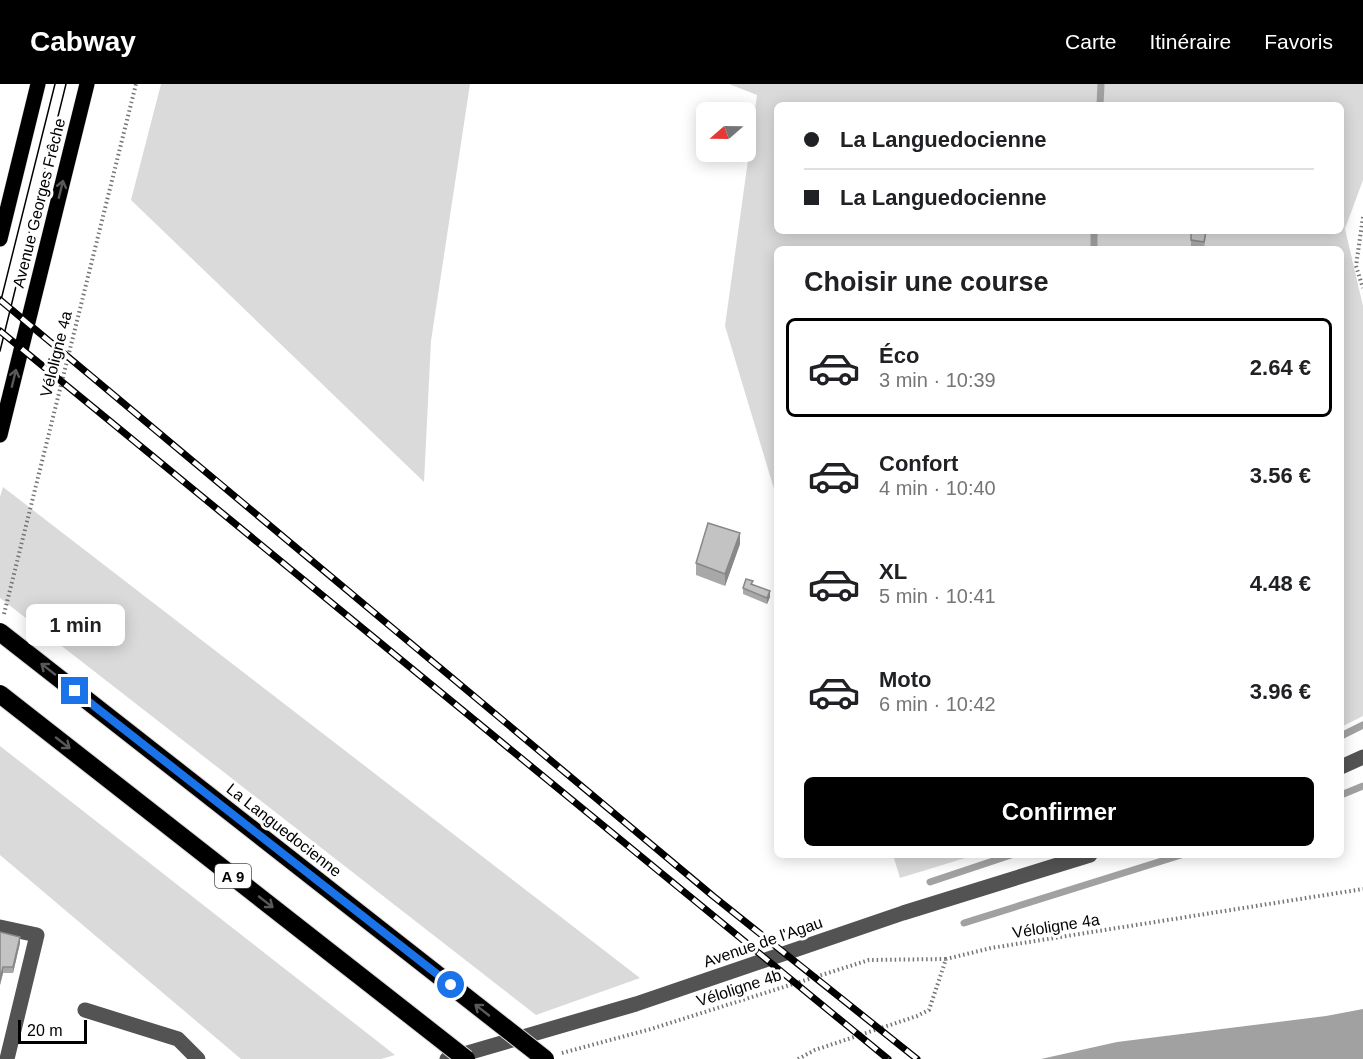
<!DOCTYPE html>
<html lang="fr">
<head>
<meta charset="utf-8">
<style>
  :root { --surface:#fff; --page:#f2f2f2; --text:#202124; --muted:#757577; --line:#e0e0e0; --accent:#000 }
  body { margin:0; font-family:Arial,sans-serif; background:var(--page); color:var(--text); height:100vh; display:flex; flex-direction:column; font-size:22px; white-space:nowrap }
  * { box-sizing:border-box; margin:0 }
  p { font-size:20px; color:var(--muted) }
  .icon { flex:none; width:33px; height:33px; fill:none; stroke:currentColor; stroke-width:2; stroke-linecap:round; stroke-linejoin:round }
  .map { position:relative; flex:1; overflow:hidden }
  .sheet { position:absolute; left:774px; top:162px; width:570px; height:612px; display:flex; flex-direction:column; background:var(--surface); border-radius:9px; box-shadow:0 3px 15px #0003 }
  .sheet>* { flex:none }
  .top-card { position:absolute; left:774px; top:18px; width:570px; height:132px; border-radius:9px; box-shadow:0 3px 15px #0003; display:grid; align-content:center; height:132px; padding:0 30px; background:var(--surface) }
  .needle { width:39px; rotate:250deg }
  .buttons { position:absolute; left:696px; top:18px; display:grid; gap:12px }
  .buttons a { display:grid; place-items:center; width:60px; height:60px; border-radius:9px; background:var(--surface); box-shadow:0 3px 15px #0003; font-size:30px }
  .scale { position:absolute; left:18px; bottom:15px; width:69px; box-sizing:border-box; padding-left:6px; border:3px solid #000; border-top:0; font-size:16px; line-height:21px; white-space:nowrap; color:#000; -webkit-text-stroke:4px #fff; paint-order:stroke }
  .end { position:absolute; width:27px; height:27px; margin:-14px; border:8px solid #1a73e8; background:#fff; box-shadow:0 0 0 3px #fff }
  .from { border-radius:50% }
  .bubble { position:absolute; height:42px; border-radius:9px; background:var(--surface); box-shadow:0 3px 15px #0003; font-size:20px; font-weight:700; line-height:42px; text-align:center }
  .top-card b { display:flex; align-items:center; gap:21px; height:57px; font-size:22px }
  .top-card b+b { border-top:2px solid var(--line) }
  .top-card i { width:15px; height:15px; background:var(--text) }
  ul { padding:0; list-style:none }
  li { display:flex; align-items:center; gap:18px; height:99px; margin:0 12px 9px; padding:0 18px; border:3px solid transparent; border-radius:9px }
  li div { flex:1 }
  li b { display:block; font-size:22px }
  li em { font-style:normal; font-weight:700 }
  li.on { border-color:var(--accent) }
  li>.icon { width:54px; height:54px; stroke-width:1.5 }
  h2 { padding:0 30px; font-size:27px; line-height:72px }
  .primary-button { display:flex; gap:12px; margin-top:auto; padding:12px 30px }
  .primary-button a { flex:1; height:69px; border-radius:9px; background:var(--accent); color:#fff; font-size:24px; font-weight:700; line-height:69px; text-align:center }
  header { display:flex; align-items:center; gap:36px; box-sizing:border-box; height:84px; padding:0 30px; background:var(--accent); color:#fff }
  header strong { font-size:28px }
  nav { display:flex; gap:33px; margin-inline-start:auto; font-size:21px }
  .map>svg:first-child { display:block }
  .green { fill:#dadada; fill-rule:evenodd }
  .water { fill:#a1a1a1 }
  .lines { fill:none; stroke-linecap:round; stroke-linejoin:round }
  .stream { stroke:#a1a1a1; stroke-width:7 }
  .major-casing { stroke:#dbdbdb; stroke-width:16 }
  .path { stroke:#757575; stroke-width:4; stroke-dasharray:1.5 3; stroke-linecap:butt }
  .minor { stroke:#535353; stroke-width:15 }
  .major { stroke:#000; stroke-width:15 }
  .tram { stroke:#000; stroke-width:1.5 }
  .rail-casing { stroke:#000; stroke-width:7 }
  .rail { stroke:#fff; stroke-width:4.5; stroke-dasharray:14; stroke-linecap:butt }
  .highway-bridge-casing { stroke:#dbdbdb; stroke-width:20; stroke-linecap:butt }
  .highway-bridge { stroke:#000; stroke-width:18 }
  .wall { fill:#a8a8a8 }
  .shaded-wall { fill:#888 }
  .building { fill:#c3c3c3; stroke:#888; stroke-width:1.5 }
  .oneway { stroke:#595959 }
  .route { stroke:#1a73e8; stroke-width:8 }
  .labels { text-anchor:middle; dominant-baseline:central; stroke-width:6; stroke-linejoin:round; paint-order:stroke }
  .shield { fill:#fff; stroke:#4c4c4c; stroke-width:1.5 }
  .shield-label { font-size:15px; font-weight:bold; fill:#000 }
  .street-label { font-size:16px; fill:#000; stroke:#fff }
</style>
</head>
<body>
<header>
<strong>Cabway</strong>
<nav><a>Carte</a><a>Itinéraire</a><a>Favoris</a></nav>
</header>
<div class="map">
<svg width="1363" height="975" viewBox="0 0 1363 975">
  <rect width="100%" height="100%" fill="#fff"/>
  <g class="green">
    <path d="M161,0H470L431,257L424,398L131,116Z"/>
    <path d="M729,0H1363V96L1345,145L1363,222V632L1341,643V165H777V415L725,242L757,11ZM777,21H1341V147H777Z"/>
    <path d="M3,403L640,894L536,931L0,514V413Z"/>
    <path d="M0,662L395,971L381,975H241L0,771Z"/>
    <path d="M893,771H975L900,794Z"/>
  </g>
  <path class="water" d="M1363,925V975H1041L1117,958L1326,932Z"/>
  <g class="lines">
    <g class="stream">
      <path d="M1100,21L1101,0"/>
      <path d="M1094,165V147"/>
      <path d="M1341,652L1363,641"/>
      <path d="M1341,711L1363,702"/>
      <path d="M930,798L1011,771"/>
      <path d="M964,839L1181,771"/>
    </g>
    <g class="major-casing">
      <g id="major">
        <path d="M0,155L38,0"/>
        <path d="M0,351L87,0"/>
      </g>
    </g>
    <g class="path">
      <path d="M1363,133L1356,182L1363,204"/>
      <path d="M4,530L136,0"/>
      <path d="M562,969L651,945L869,876L946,875"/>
      <path d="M798,975L815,966L917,932L929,926L946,875L991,864L1363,805"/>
    </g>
    <g class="minor">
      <path d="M1341,683L1363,673"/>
      <path d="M0,843L37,851L7,975"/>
      <path d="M85,926L178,955L198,975"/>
      <path d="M447,975L636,920L903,829L1090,771"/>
    </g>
    <use href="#major" class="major"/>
    <g class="tram">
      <path d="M0,220L55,0"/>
      <path d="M0,267L66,0"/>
    </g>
    <g class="rail-casing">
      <g id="rail">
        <path d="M0,216L713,812L917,975"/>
        <path d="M0,247L888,975"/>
      </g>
    </g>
    <use href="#rail" class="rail"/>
    <g class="highway-bridge-casing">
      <g id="highway-bridge">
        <path d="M0,548L545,975"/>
        <path d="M0,610L466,975"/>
      </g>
    </g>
    <use href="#highway-bridge" class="highway-bridge"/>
  </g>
  <g class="wall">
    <path d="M1206,151L1204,164L1191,162V156Z"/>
    <path d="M740,460L725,502L696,491V479Z"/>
    <path d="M753,501L770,513L767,520L743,510V504Z"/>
    <path d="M0,848L20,859L13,889H3L0,901Z"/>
  </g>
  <g class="shaded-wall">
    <path d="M740,449V460L725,502V490Z"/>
    <path d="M770,507V513L767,520V514Z"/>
    <path d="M20,853V859L13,889V883Z"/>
    <path d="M3,883V889L0,901V895Z"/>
  </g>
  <g class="building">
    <path d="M1191,147H1206L1204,158L1191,156Z"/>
    <path d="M708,439L740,449L725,490L696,479Z"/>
    <path d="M746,495L753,497L751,500L770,507L767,514L743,504Z"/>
    <path d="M0,848L20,853L13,883H3L0,895Z"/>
  </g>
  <defs><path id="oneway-shaft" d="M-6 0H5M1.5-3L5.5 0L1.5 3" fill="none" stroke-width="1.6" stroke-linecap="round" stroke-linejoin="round" transform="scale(1.5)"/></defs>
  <g class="oneway">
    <use href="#oneway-shaft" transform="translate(61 105) rotate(-76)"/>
    <use href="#oneway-shaft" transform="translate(14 294) rotate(-76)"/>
    <use href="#oneway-shaft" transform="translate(48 585) rotate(-142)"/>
    <use href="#oneway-shaft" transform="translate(63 659) rotate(38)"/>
    <use href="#oneway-shaft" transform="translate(266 818) rotate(38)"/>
    <use href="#oneway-shaft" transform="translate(482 926) rotate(-142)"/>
  </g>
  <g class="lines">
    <path class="route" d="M75,607L451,901"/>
  </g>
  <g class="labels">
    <rect class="shield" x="215" y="780" width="36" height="24" rx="4.5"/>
    <g class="shield-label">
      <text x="233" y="792">A 9</text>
    </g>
    <g class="street-label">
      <text transform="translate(39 119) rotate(-76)">Avenue Georges Frêche</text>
      <text transform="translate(56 270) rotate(-76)">Véloligne 4a</text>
      <text transform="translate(284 746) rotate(38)">La Languedocienne</text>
      <text transform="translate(1056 842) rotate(-9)">Véloligne 4a</text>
      <text transform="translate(763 858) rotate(-19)">Avenue de l'Agau</text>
      <text transform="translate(739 904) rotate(-18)">Véloligne 4b</text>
    </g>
  </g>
</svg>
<div class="buttons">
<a><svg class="needle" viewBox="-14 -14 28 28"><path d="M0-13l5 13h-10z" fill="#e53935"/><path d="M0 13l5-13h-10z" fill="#757577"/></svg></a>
</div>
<div class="scale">20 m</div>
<i class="end from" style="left:451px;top:901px"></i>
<i class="end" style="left:75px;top:607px"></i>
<div class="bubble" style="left:26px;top:520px;width:99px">1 min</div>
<div class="top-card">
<b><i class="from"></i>La Languedocienne</b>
<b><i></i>La Languedocienne</b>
</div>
<section class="sheet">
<h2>Choisir une course</h2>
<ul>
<li class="on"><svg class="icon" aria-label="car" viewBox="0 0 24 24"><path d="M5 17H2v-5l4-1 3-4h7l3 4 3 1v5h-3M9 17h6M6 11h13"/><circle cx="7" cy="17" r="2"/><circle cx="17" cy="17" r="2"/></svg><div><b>Éco</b><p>3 min · 10:39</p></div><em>2.64 €</em></li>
<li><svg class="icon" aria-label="car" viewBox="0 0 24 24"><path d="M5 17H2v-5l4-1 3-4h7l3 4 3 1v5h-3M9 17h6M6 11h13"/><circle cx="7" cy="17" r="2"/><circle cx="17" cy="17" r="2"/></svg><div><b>Confort</b><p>4 min · 10:40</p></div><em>3.56 €</em></li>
<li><svg class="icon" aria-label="car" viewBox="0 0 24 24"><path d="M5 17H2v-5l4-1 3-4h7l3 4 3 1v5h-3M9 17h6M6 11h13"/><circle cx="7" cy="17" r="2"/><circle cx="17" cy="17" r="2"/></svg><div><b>XL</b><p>5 min · 10:41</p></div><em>4.48 €</em></li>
<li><svg class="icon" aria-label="car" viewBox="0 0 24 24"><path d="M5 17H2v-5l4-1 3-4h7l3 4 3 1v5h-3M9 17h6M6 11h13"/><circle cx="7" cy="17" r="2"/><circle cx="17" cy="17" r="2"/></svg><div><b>Moto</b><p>6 min · 10:42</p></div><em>3.96 €</em></li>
</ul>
<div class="primary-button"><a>Confirmer</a></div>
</section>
</div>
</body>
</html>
